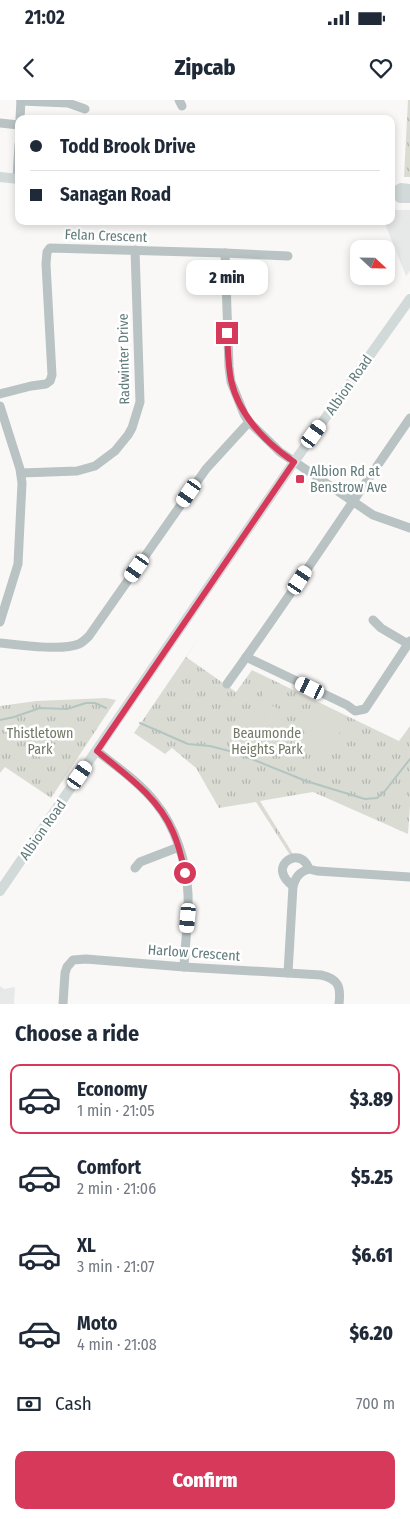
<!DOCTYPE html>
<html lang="en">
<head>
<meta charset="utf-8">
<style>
  :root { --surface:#fff; --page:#f2f2f3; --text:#1f2937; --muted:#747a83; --line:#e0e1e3; --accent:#d7395b }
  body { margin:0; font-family:"Fira Sans Condensed",sans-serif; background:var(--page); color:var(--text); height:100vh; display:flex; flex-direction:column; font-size:19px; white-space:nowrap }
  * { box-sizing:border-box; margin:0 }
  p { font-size:16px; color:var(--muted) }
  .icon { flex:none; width:28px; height:28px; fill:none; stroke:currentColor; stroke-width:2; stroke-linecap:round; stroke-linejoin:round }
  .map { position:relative; height:904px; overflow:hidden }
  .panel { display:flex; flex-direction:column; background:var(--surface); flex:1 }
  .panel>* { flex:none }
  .guide { position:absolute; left:15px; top:15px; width:380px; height:110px; border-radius:10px; box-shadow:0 2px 8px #0003; display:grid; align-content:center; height:110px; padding:0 15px; background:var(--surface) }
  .needle { width:32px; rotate:112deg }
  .tools { position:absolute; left:350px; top:140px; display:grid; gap:10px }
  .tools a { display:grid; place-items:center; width:45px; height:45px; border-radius:10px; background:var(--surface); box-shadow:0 2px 8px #0003; font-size:25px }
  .end { position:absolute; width:22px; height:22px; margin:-11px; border:6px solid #d7395b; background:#fff; box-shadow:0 0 0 2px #fff }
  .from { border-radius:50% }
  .bubble { position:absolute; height:35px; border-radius:10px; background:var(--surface); box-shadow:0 2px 8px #0003; font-size:16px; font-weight:800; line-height:35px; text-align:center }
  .car { position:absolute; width:15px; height:30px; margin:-15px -8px; border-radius:6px; box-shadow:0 0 4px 1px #0007; background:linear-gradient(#fff 24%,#345 0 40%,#fff 0 76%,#345 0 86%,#fff 0) }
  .guide b { display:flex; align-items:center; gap:18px; height:48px; font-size:19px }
  .guide b+b { border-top:1px solid var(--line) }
  .guide i { width:12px; height:12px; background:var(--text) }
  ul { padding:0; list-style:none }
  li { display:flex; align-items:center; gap:15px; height:70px; margin:0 10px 8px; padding:0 5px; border:2px solid transparent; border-radius:10px }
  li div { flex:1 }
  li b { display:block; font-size:19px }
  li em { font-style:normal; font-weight:800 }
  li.active { border-color:var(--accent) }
  li>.icon { width:45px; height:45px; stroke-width:1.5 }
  h2 { padding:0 15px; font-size:22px; line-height:60px }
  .pay { display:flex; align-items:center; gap:12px; height:55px; padding:0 15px; font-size:19px }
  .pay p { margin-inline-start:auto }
  .primary-button { display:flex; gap:10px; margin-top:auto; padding:10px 15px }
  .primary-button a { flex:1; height:58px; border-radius:10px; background:var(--accent); color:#fff; font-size:20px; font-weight:800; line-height:58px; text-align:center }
  .status { display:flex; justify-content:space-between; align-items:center; height:35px; padding:0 25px; background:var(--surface); direction:ltr }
  .status svg { height:14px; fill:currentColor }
  header { display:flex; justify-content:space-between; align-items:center; height:65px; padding:0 15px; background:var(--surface); font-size:22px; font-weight:800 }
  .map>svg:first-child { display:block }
  .built { fill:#e7e8e8 }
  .park { fill:url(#park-tufts) }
  .pitch { fill:#dadcd4 }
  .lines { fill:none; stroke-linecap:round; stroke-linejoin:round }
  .stream { stroke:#b3c5c1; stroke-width:2 }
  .minor { stroke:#b9c3c3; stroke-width:9 }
  .major { stroke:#d2d9d9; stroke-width:10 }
  .route { stroke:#d7395b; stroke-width:6 }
  .poi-dot { fill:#d7395b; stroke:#fff; stroke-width:2 }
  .labels { text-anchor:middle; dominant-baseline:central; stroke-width:5; stroke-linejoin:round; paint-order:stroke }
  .street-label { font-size:14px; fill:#617a7a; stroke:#fff }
  .poi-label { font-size:14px; fill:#617a7a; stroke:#fff; text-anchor:start }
  .park-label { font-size:14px; fill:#717865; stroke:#fff }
</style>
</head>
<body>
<div class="status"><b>21:02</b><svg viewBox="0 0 49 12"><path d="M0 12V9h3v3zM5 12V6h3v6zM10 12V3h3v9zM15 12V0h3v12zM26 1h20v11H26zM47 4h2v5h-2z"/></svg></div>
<header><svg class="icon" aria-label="back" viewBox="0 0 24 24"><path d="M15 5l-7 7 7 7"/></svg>Zipcab<svg class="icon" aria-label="heart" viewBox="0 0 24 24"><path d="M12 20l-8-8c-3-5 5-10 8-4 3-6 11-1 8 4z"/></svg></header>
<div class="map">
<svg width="410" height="904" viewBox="0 0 410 904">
  <defs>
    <pattern id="park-tufts" width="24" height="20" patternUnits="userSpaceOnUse" patternTransform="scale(1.25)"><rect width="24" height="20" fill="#dadcd4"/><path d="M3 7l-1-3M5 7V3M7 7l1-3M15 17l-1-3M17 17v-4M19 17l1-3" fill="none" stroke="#b4b7b1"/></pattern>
  </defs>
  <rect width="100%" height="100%" fill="#f9f8f7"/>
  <g class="built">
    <path d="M391,110H410V171L406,176L384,121H391Z"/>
    <path d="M0,886L4,889L15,887L14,904H0Z"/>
  </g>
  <g class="park">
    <path d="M408,0H410V77H404Z"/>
    <path d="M200,536L186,557L236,592L252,570L399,641L410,626V706L408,734L313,692L260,701L293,754L290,755L256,702L219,708L196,668L172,648L165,654L134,633Z"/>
    <path d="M106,598L116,600L51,698L5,667L0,673V606L36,601Z"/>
  </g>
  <g class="pitch">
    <path d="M267,587L287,597L282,607L262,597Z"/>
    <path d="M261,600L281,610L276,619L256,610Z"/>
    <path d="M315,603L344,624L345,626L320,656C302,639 300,623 315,603Z"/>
    <path d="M255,613L275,622L270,632L250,622Z"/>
  </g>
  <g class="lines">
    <g class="stream">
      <path d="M0,620L14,617L40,608L67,609L86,603H95L106,608"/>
      <path d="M140,623L188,644L210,646L237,653L306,681L365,699L377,698L385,691L410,659"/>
    </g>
    <g class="minor">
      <path d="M179,0L182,6"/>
      <path d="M21,1L68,3L85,9"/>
      <path d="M20,19L21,0"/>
      <path d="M0,23L19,25"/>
      <path d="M17,78L19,44"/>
      <path d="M225,153L229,267L231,282L244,314L249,322L280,352L373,415L410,428"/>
      <path d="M0,294L31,286L46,284L50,281L52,275L46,164L47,152L50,148L225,153L288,156"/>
      <path d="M0,306L20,369L22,383L18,464L0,522"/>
      <path d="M21,373L77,371L95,366L115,351L128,335L132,328L140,302L135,150"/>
      <path d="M373,520L381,528L408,544"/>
      <path d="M0,543C19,545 62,551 79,544C83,542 86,539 89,536L206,369L249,322"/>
      <path d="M246,557L347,605L355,611L365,609L410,541"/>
      <path d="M227,584C290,497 349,406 410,318"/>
      <path d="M97,651C117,667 139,682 155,702C175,726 187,762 188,794C189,818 185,843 184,867"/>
      <path d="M135,768L140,762L179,747"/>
      <path d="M293,786C296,777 299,772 309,769"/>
      <path d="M288,873L293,786C268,768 294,749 305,762C307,764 308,767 309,769L317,771L410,777"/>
      <path d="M63,904L65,873L67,867L73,860L86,859L184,867L321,875C339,879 341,887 339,904"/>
    </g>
    <g class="major">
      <path d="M0,77L19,79"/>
      <path d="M391,92H395L401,88L410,89"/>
      <path d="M395,92L400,98H410"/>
      <path d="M0,791L294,362L410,199"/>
    </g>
  </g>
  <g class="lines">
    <path class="route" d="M185,773C182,759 179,745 173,732C158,697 126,675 97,651L294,362C265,342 239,316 231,280C228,265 228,249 227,233"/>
  </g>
  <rect class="poi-dot" x="295" y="374" width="10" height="10" rx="2.5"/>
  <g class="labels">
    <g class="street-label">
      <text transform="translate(106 136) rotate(2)">Felan Crescent</text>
      <text transform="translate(124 259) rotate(-91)">Radwinter Drive</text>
      <text transform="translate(349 285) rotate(-55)">Albion Road</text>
      <text transform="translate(43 730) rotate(-55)">Albion Road</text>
      <text transform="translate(194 853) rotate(4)">Harlow Crescent</text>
    </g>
    <g class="poi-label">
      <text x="310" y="371">Albion Rd at<tspan x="310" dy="16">Benstrow Ave</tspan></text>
    </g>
    <g class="park-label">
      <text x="40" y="633">Thistletown<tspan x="40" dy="16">Park</tspan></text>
      <text x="267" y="633">Beaumonde<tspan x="267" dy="16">Heights Park</tspan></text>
    </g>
  </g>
</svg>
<div class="tools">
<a><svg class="needle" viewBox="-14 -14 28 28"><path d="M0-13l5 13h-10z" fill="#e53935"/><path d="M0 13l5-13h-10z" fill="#747a83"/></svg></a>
</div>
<i class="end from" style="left:185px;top:773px"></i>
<i class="end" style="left:227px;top:233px"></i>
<div class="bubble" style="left:186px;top:160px;width:82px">2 min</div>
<i class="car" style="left:314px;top:334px;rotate:36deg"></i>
<i class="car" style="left:189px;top:393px;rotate:215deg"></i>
<i class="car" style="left:137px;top:468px;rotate:215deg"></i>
<i class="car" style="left:300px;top:480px;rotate:33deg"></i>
<i class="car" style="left:310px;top:588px;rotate:296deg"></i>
<i class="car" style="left:80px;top:675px;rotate:35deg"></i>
<i class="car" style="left:188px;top:818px;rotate:185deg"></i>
<div class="guide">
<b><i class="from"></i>Todd Brook Drive</b>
<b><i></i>Sanagan Road</b>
</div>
</div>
<section class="panel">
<h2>Choose a ride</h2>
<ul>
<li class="active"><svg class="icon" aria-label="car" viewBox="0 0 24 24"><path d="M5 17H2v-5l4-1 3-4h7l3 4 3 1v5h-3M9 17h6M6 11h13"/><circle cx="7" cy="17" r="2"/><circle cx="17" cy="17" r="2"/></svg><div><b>Economy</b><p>1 min · 21:05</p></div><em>$3.89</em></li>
<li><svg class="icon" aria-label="car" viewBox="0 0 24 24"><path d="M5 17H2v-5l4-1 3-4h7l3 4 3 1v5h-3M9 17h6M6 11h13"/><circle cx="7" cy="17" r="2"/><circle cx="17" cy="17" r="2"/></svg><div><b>Comfort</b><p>2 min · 21:06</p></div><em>$5.25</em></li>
<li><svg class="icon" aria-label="car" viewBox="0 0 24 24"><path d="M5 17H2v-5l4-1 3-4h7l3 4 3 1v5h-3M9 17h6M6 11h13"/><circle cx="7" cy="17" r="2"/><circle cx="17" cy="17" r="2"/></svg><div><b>XL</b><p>3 min · 21:07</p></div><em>$6.61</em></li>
<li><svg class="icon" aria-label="car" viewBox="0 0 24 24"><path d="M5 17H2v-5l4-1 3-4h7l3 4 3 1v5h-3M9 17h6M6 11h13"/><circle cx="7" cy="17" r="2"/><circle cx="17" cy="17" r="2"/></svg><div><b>Moto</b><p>4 min · 21:08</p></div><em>$6.20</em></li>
</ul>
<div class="pay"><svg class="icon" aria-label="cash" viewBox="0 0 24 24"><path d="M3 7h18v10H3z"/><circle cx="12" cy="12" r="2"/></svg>Cash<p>700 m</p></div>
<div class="primary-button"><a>Confirm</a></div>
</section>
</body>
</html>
